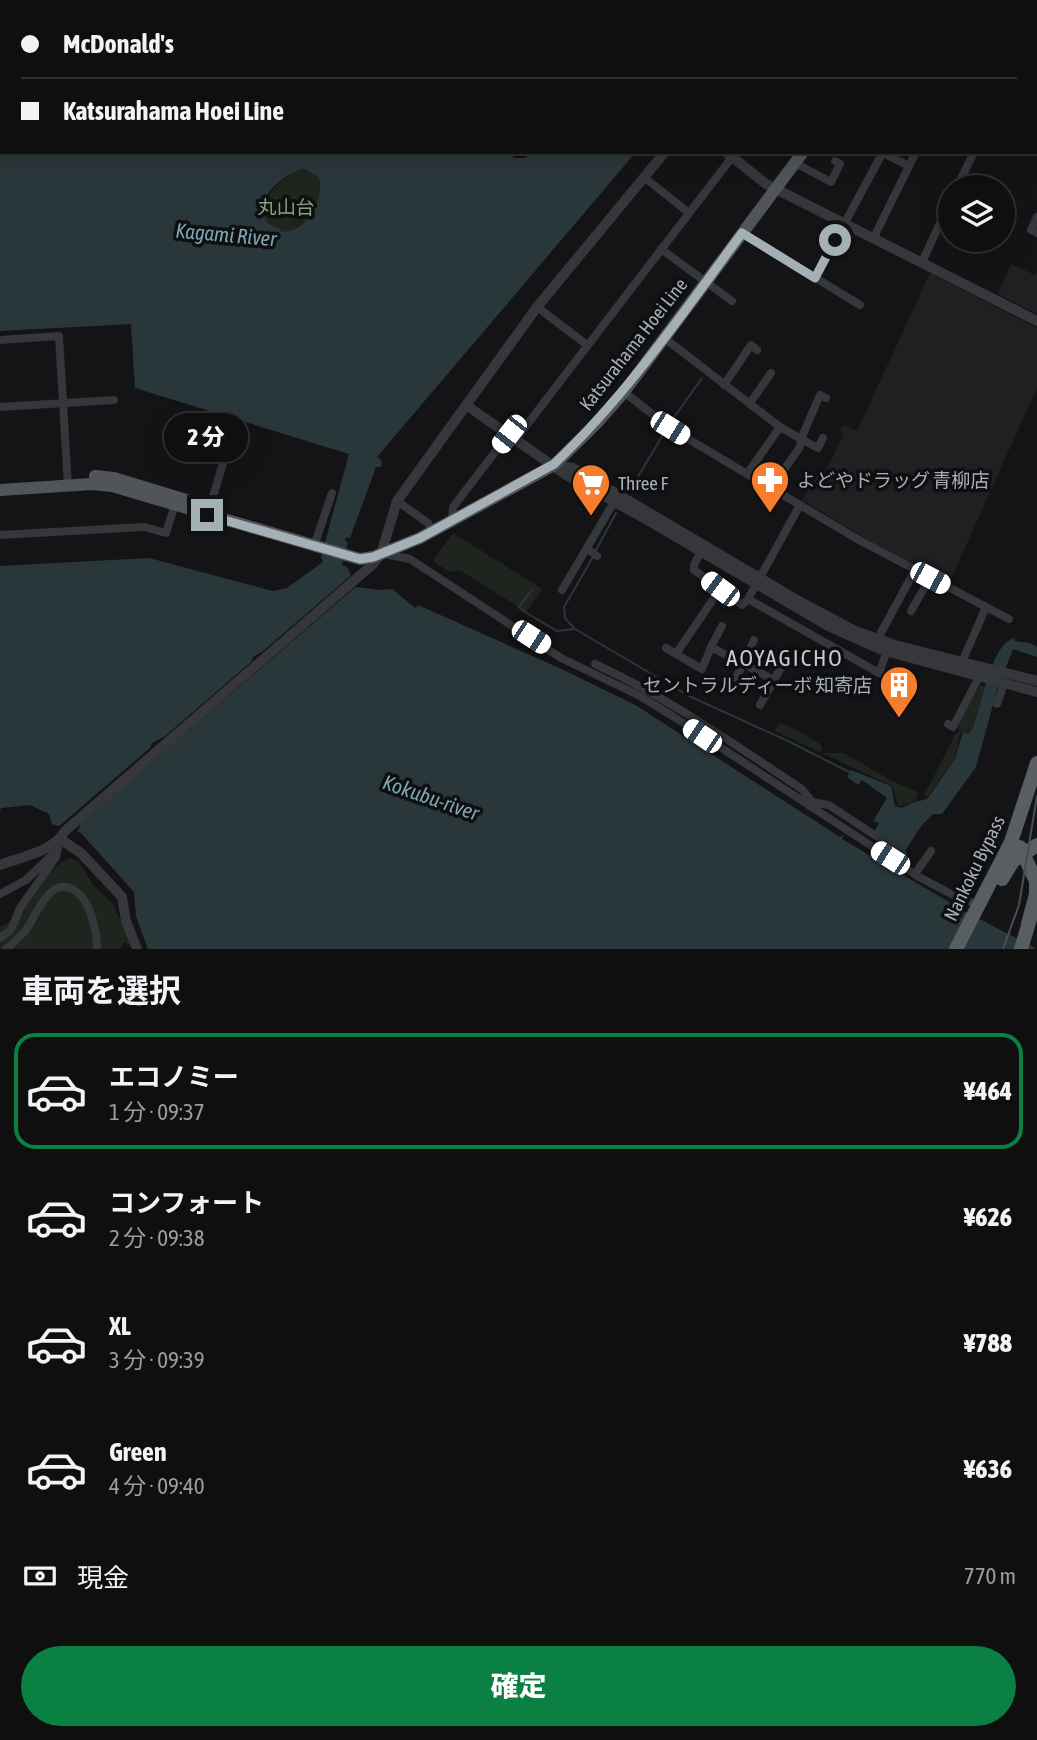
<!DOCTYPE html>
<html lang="ja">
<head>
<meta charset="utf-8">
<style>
  :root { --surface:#0f0f10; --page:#181819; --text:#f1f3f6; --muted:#9b9c9f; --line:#2f2f30; --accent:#0b8043 }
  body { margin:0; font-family:"Asap Condensed","Noto Sans JP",sans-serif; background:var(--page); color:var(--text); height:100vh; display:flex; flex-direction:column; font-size:26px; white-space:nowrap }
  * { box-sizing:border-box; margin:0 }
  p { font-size:23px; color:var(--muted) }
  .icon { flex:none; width:38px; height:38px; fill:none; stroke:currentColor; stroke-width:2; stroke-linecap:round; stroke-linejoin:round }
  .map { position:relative; height:949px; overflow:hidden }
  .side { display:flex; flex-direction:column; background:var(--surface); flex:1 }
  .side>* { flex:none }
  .top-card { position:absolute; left:0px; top:0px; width:1038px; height:154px; box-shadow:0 7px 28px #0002,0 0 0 2px var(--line); display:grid; align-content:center; height:154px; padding:0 21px; background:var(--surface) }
  .buttons { position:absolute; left:938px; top:175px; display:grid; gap:14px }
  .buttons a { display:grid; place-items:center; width:77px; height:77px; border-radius:50%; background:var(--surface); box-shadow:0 7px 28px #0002,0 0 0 2px var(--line); font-size:35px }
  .end { position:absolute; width:32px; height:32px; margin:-16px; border:9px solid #a5afb6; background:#111; box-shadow:0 0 0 4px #111 }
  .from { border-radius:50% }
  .bubble { position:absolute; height:49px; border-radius:24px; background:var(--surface); box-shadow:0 7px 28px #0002,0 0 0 2px var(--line); font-size:23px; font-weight:800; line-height:49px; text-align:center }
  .car { position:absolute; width:21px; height:42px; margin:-21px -10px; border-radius:9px; box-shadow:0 0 5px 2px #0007; background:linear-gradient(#fff 24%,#345 0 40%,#fff 0 76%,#345 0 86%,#fff 0) }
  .top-card b { display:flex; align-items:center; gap:24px; height:66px; font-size:26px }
  .top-card b+b { border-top:2px solid var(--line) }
  .top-card i { width:18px; height:18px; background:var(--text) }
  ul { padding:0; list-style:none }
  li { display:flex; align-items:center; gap:21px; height:116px; margin:0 14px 10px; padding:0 7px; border:4px solid transparent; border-radius:21px }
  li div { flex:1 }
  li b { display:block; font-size:26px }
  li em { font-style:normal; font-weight:800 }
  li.on { border-color:var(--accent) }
  li>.icon { width:63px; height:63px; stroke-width:1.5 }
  h2 { padding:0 21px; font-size:32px; line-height:84px }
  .pay { display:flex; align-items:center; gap:18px; height:77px; padding:0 21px; font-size:26px }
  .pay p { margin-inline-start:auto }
  .primary-button { display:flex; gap:14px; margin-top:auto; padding:14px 21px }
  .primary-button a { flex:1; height:80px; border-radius:42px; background:var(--accent); color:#fff; font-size:28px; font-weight:800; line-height:80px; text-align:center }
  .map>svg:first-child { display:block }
  .built { fill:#202023 }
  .green { fill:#1f251e }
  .water { fill:#2a373a; fill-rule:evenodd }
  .pier { fill:#141416 }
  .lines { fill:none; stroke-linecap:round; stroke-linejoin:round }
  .stream { stroke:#2a373a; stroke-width:2 }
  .minor { stroke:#35373b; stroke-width:8 }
  .tertiary { stroke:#35373b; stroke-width:10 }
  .primary { stroke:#51555a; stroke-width:12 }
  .trunk { stroke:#595e63; stroke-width:14 }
  .tram { stroke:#4a4e52; stroke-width:2 }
  .route { stroke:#a5afb6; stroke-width:9 }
  .labels { text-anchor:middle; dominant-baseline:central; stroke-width:7; stroke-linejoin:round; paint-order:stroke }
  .park-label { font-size:19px; fill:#83a27c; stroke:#0f0f11 }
  .street-label { font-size:19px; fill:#a5afb6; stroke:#0f0f11 }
  .poi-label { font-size:19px; fill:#a5afb6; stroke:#0f0f11; text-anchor:start }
  .water-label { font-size:21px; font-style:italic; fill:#7ba7b2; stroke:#0f0f11 }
  .quarter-label { font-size:23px; letter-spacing:2px; fill:#c6cdd2; stroke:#0f0f11 }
</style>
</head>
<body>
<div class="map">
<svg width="1037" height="949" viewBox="0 0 1037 949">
  <rect width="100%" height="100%" fill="#141416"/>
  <g class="built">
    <path d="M1011,264L1035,275L1037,272V314L998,294Z"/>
    <path d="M930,273L1037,328V388L949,583L873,543L802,500L821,469L825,473L842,437L843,434L840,431L843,425L857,431Z"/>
  </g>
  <g class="green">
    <path d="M304,169L319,178C325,199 304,236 279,231V228C243,227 274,173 304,169Z"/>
    <path d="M453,533L542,589L526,612L460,570L449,572L433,561Z"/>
    <path d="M980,685L985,686V690L972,730L968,734L965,732L960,733L955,758L928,796H924L956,733L959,732V721Z"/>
    <path d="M779,723C794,728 810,736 822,746L821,752L823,753H844L892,781L918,792L916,800L901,806L898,805L892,786L775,731Z"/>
    <path d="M71,858L79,862L94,886L112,903L133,946L124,942L120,949H0V927C32,915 39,868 71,858Z"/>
  </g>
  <g class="water">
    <path d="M0,0H609L2,2V152H510L514,158H525L533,152H636L377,457L382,461L381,467H376L350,538L346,537L345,541L348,542L342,565L348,568L356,587L379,590L392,589L415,608L418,605L568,672L637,706L840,837L844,835L842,839L966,912L1037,949H148L136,916L134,892L81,833L52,824L49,814L30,805L1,808L0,811V566L149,558L273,591L287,588L323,562L321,557L349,454L135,388L131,324L0,331ZM304,169L319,178C325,199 304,236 280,231L281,229L267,223C264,216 261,208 264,201C270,186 290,171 304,169Z"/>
    <path d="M1014,638L1015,641L1030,643L1037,647V657L1013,649L997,690L976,767L942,814H933L922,825L905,851L875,831L879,823L873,821L887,798L862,780L858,785L847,777L851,770L891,786L895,806L902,808L911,803L927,799L955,759L963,732L968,734L972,730C982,708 990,645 1014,638Z"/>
  </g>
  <path class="pier" d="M355,572L359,584L82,822L76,834L58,827L150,748L152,743L164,737L251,662L253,657L263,651Z"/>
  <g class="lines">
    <g class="stream">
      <path d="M670,423L702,378"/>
      <path d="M630,490L667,428"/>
      <path d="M595,552L616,513"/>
      <path d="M593,557L564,607L565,618L575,629L689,696L790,742L849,772"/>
      <path d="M532,590L519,607L523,611L557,631L574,629"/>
    </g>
    <g class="minor">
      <path d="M902,0L904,2"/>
      <path d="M629,2L630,0"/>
      <path d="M852,2L854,0"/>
      <path d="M963,2V0"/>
      <path d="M996,2L997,0"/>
      <path d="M1036,24L1037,21"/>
      <path d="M1036,87H1037"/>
      <path d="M883,153L909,166"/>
      <path d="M795,163L831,182L840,164L835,161"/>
      <path d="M644,177L689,213"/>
      <path d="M957,187L974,152"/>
      <path d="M742,233L860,305"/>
      <path d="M1037,233L1031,230L1037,217"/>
      <path d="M874,237L916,152"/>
      <path d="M661,249L732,301"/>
      <path d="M922,262L950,202"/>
      <path d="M815,278L883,152"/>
      <path d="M537,307L587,345"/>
      <path d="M663,337L780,427L801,439L800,447L771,488L859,540L986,607L962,662"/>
      <path d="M0,340L59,336L68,486"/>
      <path d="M724,385L751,345L757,350"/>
      <path d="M624,392L670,428L747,474"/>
      <path d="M750,403L771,373"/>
      <path d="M0,407L114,400"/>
      <path d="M823,438L818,448L801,439L820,395L826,398"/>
      <path d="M516,439L736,152"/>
      <path d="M771,488L747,474L780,427"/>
      <path d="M397,501L428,523L432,532"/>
      <path d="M800,505L748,599L879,673L887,651"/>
      <path d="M209,510L234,426"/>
      <path d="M452,521L453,507L509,434"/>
      <path d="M0,535L144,527L166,533L176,501"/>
      <path d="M314,546L332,493"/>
      <path d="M587,548L597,556"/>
      <path d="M701,551L694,565V570L720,589L676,654L702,669L711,647L774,680"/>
      <path d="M384,554L410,559L561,658L638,695L671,715L919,877L955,896L979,905"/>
      <path d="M720,589L742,605L748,599"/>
      <path d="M562,590L614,502"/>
      <path d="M986,607L1009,619"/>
      <path d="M911,611L930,578"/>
      <path d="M877,640L915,570"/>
      <path d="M711,647L722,626"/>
      <path d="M666,648L676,654"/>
      <path d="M595,664C669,698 735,745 802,789L812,802"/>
      <path d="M730,691L754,640"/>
      <path d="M997,704L1004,684"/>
      <path d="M760,705L783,664L775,660"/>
      <path d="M948,724L953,727L979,677"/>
      <path d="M809,806L812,802L829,805L903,854"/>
      <path d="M915,874L931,851"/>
      <path d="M0,894L26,880L53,854"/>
      <path d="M0,938L11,930L20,908L56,857L60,839"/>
      <path d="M6,949C13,943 20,937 26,930C38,912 54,866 82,897C92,910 97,933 97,949"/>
    </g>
    <g class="tertiary">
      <path d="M793,2L794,0"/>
      <path d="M1036,134H1037"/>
      <path d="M726,152L766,184L1037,321"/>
      <path d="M466,405L566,475L649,521L828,626L882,650L1037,692"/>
      <path d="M554,465L573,468L797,600L855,631L895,645L1037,681"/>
      <path d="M60,839L81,853L122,897L126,921L137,949"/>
      <path d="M0,865C21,857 53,852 65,831L372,565L381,554L397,501L537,307L665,152"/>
    </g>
    <g class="primary">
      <path d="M916,2L918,0"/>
      <path d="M95,476L114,478L219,510"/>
      <path d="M0,490L92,484L112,486L360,559L373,557L420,538L554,465L596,424L624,392L803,152"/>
    </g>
    <g class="trunk">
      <path d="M1020,847L1036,881V894L1028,924"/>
      <path d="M1002,879L1013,861L1037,845"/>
      <path d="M956,949L1011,842L1037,763"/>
      <path d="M1021,949L1031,916"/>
    </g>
    <path class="tram" d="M1003,949L1019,905L1037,796"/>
  </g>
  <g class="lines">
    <path class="route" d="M207,515L360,559L373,557L420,538L554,464C626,396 683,313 742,233L815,278L835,240"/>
  </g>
  <defs>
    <g id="pharmacy-pin" transform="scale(2.0125)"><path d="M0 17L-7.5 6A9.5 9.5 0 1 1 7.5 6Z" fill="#f57d2c" stroke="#0f0f11"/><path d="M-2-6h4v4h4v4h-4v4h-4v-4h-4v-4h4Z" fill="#fff"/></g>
    <g id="supermarket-pin" transform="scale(2.0125)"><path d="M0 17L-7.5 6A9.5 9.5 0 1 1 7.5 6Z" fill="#f57d2c" stroke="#0f0f11"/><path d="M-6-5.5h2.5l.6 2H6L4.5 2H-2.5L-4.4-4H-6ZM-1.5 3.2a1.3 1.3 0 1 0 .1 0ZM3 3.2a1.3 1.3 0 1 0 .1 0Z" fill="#fff"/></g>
    <g id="building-pin" transform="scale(2.0125)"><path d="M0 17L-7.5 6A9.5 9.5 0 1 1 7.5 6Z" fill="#f57d2c" stroke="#0f0f11"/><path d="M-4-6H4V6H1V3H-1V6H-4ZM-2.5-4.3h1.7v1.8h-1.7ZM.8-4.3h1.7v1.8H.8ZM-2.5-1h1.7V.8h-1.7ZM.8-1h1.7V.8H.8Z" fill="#fff"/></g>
  </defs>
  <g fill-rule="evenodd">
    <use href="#pharmacy-pin" x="770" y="480"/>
    <use href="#supermarket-pin" x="591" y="483"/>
    <use href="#building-pin" x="899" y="685"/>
  </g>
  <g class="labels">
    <g class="park-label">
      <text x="286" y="207">丸山台</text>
    </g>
    <g class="street-label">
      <text transform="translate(633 344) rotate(-52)">Katsurahama Hoei Line</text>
      <text transform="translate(974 868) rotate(-64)">Nankoku Bypass</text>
    </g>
    <g class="poi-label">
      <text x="797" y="480">よどやドラッグ 青柳店</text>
      <text x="618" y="483">Three F</text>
      <text x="872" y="685" text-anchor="end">セントラルディーボ 知寄店</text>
    </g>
    <g class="water-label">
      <text transform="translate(226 234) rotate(5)">Kagami River</text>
      <text transform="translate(431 797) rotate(19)">Kokubu-river</text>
    </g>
    <g class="quarter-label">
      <text x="785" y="658">AOYAGICHO</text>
    </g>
  </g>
</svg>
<div class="buttons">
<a><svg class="icon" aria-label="layers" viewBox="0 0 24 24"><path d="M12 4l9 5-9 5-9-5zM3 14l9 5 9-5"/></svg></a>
</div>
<i class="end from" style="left:835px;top:240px"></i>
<i class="end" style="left:207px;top:515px"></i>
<div class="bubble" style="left:164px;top:413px;width:84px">2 分</div>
<i class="car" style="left:670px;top:428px;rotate:122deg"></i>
<i class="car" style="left:509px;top:434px;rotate:218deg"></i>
<i class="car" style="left:930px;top:578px;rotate:118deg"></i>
<i class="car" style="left:720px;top:589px;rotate:307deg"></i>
<i class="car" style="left:531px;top:637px;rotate:123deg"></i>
<i class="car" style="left:702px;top:736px;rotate:304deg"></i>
<i class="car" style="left:890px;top:858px;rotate:303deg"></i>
<div class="top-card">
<b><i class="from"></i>McDonald's</b>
<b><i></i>Katsurahama Hoei Line</b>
</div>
</div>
<section class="side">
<h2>車両を選択</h2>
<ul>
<li class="on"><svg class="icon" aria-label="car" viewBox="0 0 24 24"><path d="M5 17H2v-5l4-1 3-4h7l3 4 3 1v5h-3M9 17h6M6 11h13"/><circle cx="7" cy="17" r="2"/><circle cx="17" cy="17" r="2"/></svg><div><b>エコノミー</b><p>1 分 · 09:37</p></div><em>¥464</em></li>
<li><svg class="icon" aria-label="car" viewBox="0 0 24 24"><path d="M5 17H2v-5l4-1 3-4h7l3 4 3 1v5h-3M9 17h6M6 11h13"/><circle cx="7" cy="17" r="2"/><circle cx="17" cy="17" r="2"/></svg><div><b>コンフォート</b><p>2 分 · 09:38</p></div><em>¥626</em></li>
<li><svg class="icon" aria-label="car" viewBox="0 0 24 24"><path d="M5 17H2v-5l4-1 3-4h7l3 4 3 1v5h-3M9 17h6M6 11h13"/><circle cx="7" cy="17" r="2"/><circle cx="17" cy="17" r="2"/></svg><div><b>XL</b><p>3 分 · 09:39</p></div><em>¥788</em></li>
<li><svg class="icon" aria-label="car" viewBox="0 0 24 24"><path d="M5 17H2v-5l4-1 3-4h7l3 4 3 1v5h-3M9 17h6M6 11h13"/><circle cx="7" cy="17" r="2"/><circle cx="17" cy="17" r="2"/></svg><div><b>Green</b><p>4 分 · 09:40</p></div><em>¥636</em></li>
</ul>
<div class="pay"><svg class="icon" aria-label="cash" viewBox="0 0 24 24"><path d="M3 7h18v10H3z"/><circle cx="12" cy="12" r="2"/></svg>現金<p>770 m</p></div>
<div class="primary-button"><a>確定</a></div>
</section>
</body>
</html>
